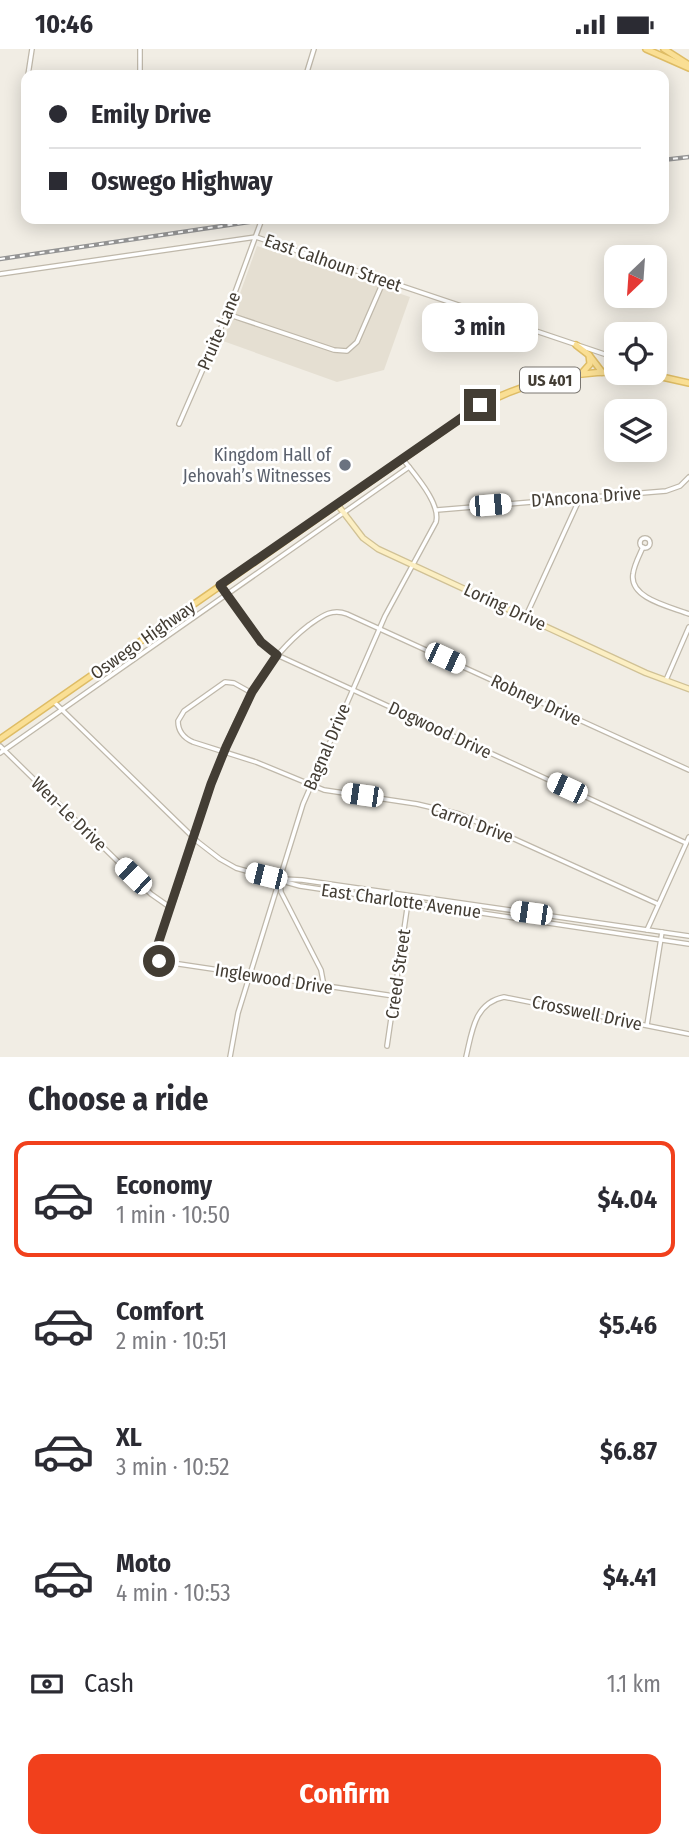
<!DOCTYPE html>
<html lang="en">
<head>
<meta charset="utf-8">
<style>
  :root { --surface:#fff; --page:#f2f2f3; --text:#2b2b33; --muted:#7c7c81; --line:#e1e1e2; --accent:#f1401c }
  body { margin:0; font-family:"Fira Sans Condensed",sans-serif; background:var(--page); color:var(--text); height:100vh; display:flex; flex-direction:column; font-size:26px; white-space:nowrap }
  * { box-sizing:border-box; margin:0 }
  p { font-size:23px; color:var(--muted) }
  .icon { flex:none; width:38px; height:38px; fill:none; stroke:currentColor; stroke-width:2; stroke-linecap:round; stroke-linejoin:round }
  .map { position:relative; height:1008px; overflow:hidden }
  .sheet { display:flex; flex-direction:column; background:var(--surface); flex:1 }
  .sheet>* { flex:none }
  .hud { position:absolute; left:21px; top:21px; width:648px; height:154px; border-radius:14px; box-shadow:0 4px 18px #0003; display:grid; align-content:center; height:154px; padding:0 28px; background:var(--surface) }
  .needle { width:46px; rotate:205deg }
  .fabs { position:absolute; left:604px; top:196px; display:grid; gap:14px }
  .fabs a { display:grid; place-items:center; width:63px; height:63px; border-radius:14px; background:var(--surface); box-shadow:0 4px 18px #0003; font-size:35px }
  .end { position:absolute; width:32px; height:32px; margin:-16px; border:9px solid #433d34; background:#fff; box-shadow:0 0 0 4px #fff }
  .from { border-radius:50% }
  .bubble { position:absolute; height:49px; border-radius:14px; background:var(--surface); box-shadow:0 4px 18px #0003; font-size:23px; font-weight:700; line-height:49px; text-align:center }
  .car { position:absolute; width:21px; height:42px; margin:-21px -10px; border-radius:9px; box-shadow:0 0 5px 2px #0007; background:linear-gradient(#fff 24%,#345 0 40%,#fff 0 76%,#345 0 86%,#fff 0) }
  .hud b { display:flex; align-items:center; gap:24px; height:66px; font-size:26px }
  .hud b+b { border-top:2px solid var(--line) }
  .hud i { width:18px; height:18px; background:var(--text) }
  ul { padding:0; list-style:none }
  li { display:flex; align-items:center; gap:21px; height:116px; margin:0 14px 10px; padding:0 14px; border:4px solid transparent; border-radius:14px }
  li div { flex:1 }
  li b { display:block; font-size:26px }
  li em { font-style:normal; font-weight:700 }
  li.selected { border-color:var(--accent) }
  li>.icon { width:63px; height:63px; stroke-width:1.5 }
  h2 { padding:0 28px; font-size:32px; line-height:84px }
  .pay { display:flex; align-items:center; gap:18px; height:77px; padding:0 28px; font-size:26px }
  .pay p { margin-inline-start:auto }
  .primary-button { display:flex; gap:14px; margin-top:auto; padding:14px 28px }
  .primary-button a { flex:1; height:80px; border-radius:14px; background:var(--accent); color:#fff; font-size:28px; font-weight:700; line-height:80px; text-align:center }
  .status { display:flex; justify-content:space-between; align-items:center; height:49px; padding:0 35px; background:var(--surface); direction:ltr }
  .status svg { height:19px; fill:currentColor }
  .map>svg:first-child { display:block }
  .residential { fill:#e5dfd2 }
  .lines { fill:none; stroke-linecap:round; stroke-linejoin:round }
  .street-casing { stroke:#bfb8aa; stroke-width:6 }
  .secondary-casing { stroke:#d0c195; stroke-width:7 }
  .primary-casing { stroke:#debc65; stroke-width:8 }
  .street { stroke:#fff; stroke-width:3.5 }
  .secondary { stroke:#fcefc3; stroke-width:4.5 }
  .primary { stroke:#fadf94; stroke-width:5 }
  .rail-casing { stroke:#949494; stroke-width:4.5 }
  .rail { stroke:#fff; stroke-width:2; stroke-dasharray:5; stroke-linecap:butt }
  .route { stroke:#433d34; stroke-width:9 }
  .worship-dot { fill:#6b7280; stroke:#fff; stroke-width:2.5 }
  .labels { text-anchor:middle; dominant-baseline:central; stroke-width:5; stroke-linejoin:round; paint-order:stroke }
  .shield { fill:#fff; stroke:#7b7771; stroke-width:2 }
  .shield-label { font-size:16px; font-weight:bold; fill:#433d34 }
  .street-label { font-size:18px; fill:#433d34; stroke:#fff }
  .worship-label { font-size:18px; fill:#5b616d; stroke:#fff; text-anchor:end }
</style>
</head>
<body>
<div class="status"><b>10:46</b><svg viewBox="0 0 49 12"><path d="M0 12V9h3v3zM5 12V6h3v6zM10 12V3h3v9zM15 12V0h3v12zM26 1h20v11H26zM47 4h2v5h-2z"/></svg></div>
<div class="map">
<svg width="689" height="1008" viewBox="0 0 689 1008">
  <rect width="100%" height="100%" fill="#f1ede4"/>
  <path class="residential" d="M257,197L410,248L384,321L337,333L223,292Z"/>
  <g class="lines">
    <g class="street-casing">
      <g id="street">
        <path d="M140,0V26"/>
        <path d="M28,26L32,0"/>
        <path d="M306,26L314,0"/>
        <path d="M24,54L26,38"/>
        <path d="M0,225L256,188L616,309"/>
        <path d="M227,265L334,301L347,302L357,293L384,231"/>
        <path d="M179,375L227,265L262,170"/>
        <path d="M437,461L666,442L680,437L689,428"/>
        <circle cx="645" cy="494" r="5"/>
        <path d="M643,498C639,507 634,516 633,525C629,550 672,558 689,565"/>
        <path d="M220,536L261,593L277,606L686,794"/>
        <path d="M526,567L580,449"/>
        <path d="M666,631L689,578"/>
        <path d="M252,644L234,634L225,633L184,662L178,672C178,682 184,689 193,693L256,713L324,741L417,755L459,765L658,855"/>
        <path d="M54,653L198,793L220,810L236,819L300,837L689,895"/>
        <path d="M0,697L151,845L171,859"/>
        <path d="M0,704L409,418"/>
        <path d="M282,830L302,831L689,887"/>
        <path d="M280,833L281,843L321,921L324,937"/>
        <path d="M647,881L689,788"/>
        <path d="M394,947L159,912L154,909C158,885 171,862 178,839C209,750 231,636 309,576C322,567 332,559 347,565L689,721"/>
        <path d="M647,976L662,883"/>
        <path d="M387,997L408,853"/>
        <path d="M230,1008L238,964L303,755L385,567L436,473C441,454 414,425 402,409"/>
        <path d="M466,1008C472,983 474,954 504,948L689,985"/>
      </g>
    </g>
    <g class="secondary-casing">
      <path id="secondary" d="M337,455L363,489L378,500L646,624L689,640"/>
    </g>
    <g class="primary-casing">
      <g id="primary">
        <path d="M646,0L689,19"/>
        <path d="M664,0L689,16"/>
        <path d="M576,296L589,306L602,323"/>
        <path d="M608,306L610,313L608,323"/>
        <path d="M582,324L590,315L589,306"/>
        <path d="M630,324L653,326L689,334"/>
        <path d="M0,690L473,361C515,336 567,323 616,323"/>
      </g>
    </g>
    <use href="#street" class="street"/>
    <use href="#secondary" class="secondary"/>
    <use href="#primary" class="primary"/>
    <g class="rail-casing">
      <g id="rail">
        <path d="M663,111L689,108"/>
        <path d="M0,210L269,170"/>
      </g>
    </g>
    <use href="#rail" class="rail"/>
  </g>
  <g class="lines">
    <path class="route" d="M159,912L155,911L154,907L211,735L226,698L252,643L277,606L261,593L220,536L480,356"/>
  </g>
  <circle class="worship-dot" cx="345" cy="416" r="7"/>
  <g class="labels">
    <rect class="shield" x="520" y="318.5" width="60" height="25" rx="5"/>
    <g class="shield-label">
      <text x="550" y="331">US 401</text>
    </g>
    <g class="street-label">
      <text transform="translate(333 214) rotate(19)">East Calhoun Street</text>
      <text transform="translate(219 282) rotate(-67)">Pruite Lane</text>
      <text transform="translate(586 448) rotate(-4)">D'Ancona Drive</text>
      <text transform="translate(505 558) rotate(25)">Loring Drive</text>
      <text transform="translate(143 591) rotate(-35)">Oswego Highway</text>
      <text transform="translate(536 651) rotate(25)">Robney Drive</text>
      <text transform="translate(440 681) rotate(25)">Dogwood Drive</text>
      <text transform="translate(327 698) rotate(-67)">Bagnal Drive</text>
      <text transform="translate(69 765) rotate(44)">Wen-Le Drive</text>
      <text transform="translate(472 774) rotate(20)">Carrol Drive</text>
      <text transform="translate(401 852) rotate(8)">East Charlotte Avenue</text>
      <text transform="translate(398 925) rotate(-82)">Creed Street</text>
      <text transform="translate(274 930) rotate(9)">Inglewood Drive</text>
      <text transform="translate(587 964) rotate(12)">Crosswell Drive</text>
    </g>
    <g class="worship-label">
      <text x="331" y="406">Kingdom Hall of<tspan x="331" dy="21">Jehovah’s Witnesses</tspan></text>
    </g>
  </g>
</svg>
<div class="fabs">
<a><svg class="needle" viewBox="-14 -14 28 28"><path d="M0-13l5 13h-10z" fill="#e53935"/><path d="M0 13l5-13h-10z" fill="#7c7c81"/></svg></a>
<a><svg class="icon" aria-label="locate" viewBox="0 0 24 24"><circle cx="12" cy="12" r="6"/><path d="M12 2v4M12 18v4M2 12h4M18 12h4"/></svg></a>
<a><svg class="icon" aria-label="layers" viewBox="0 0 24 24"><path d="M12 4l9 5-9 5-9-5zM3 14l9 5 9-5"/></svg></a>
</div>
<i class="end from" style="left:159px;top:912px"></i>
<i class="end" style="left:480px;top:356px"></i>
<div class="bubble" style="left:422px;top:254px;width:116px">3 min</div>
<i class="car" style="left:490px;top:456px;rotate:85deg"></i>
<i class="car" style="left:445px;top:609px;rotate:115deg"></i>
<i class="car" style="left:567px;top:739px;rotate:295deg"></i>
<i class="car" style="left:362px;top:746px;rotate:278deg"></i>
<i class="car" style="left:133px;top:827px;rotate:314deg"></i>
<i class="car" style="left:266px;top:827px;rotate:284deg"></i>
<i class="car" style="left:531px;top:864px;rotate:278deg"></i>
<div class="hud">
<b><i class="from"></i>Emily Drive</b>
<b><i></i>Oswego Highway</b>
</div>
</div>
<section class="sheet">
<h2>Choose a ride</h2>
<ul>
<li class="selected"><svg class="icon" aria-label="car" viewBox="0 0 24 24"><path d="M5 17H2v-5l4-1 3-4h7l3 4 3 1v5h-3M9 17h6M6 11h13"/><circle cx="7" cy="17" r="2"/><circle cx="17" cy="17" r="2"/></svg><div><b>Economy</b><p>1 min · 10:50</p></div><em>$4.04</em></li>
<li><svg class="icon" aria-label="car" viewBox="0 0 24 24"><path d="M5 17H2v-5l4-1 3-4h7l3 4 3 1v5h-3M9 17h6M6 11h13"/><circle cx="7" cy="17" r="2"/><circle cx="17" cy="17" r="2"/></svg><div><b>Comfort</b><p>2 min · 10:51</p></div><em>$5.46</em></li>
<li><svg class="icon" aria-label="car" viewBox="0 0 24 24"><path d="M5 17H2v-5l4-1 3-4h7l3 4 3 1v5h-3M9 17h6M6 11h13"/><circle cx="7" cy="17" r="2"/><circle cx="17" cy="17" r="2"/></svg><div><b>XL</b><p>3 min · 10:52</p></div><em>$6.87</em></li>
<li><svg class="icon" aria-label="car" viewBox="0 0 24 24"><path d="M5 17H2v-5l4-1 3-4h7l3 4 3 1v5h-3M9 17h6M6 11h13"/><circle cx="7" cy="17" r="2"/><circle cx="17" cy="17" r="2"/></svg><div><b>Moto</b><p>4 min · 10:53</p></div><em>$4.41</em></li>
</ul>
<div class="pay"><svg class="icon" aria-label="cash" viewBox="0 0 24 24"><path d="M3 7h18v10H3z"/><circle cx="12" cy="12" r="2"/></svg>Cash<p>1.1 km</p></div>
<div class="primary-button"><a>Confirm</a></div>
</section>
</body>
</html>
